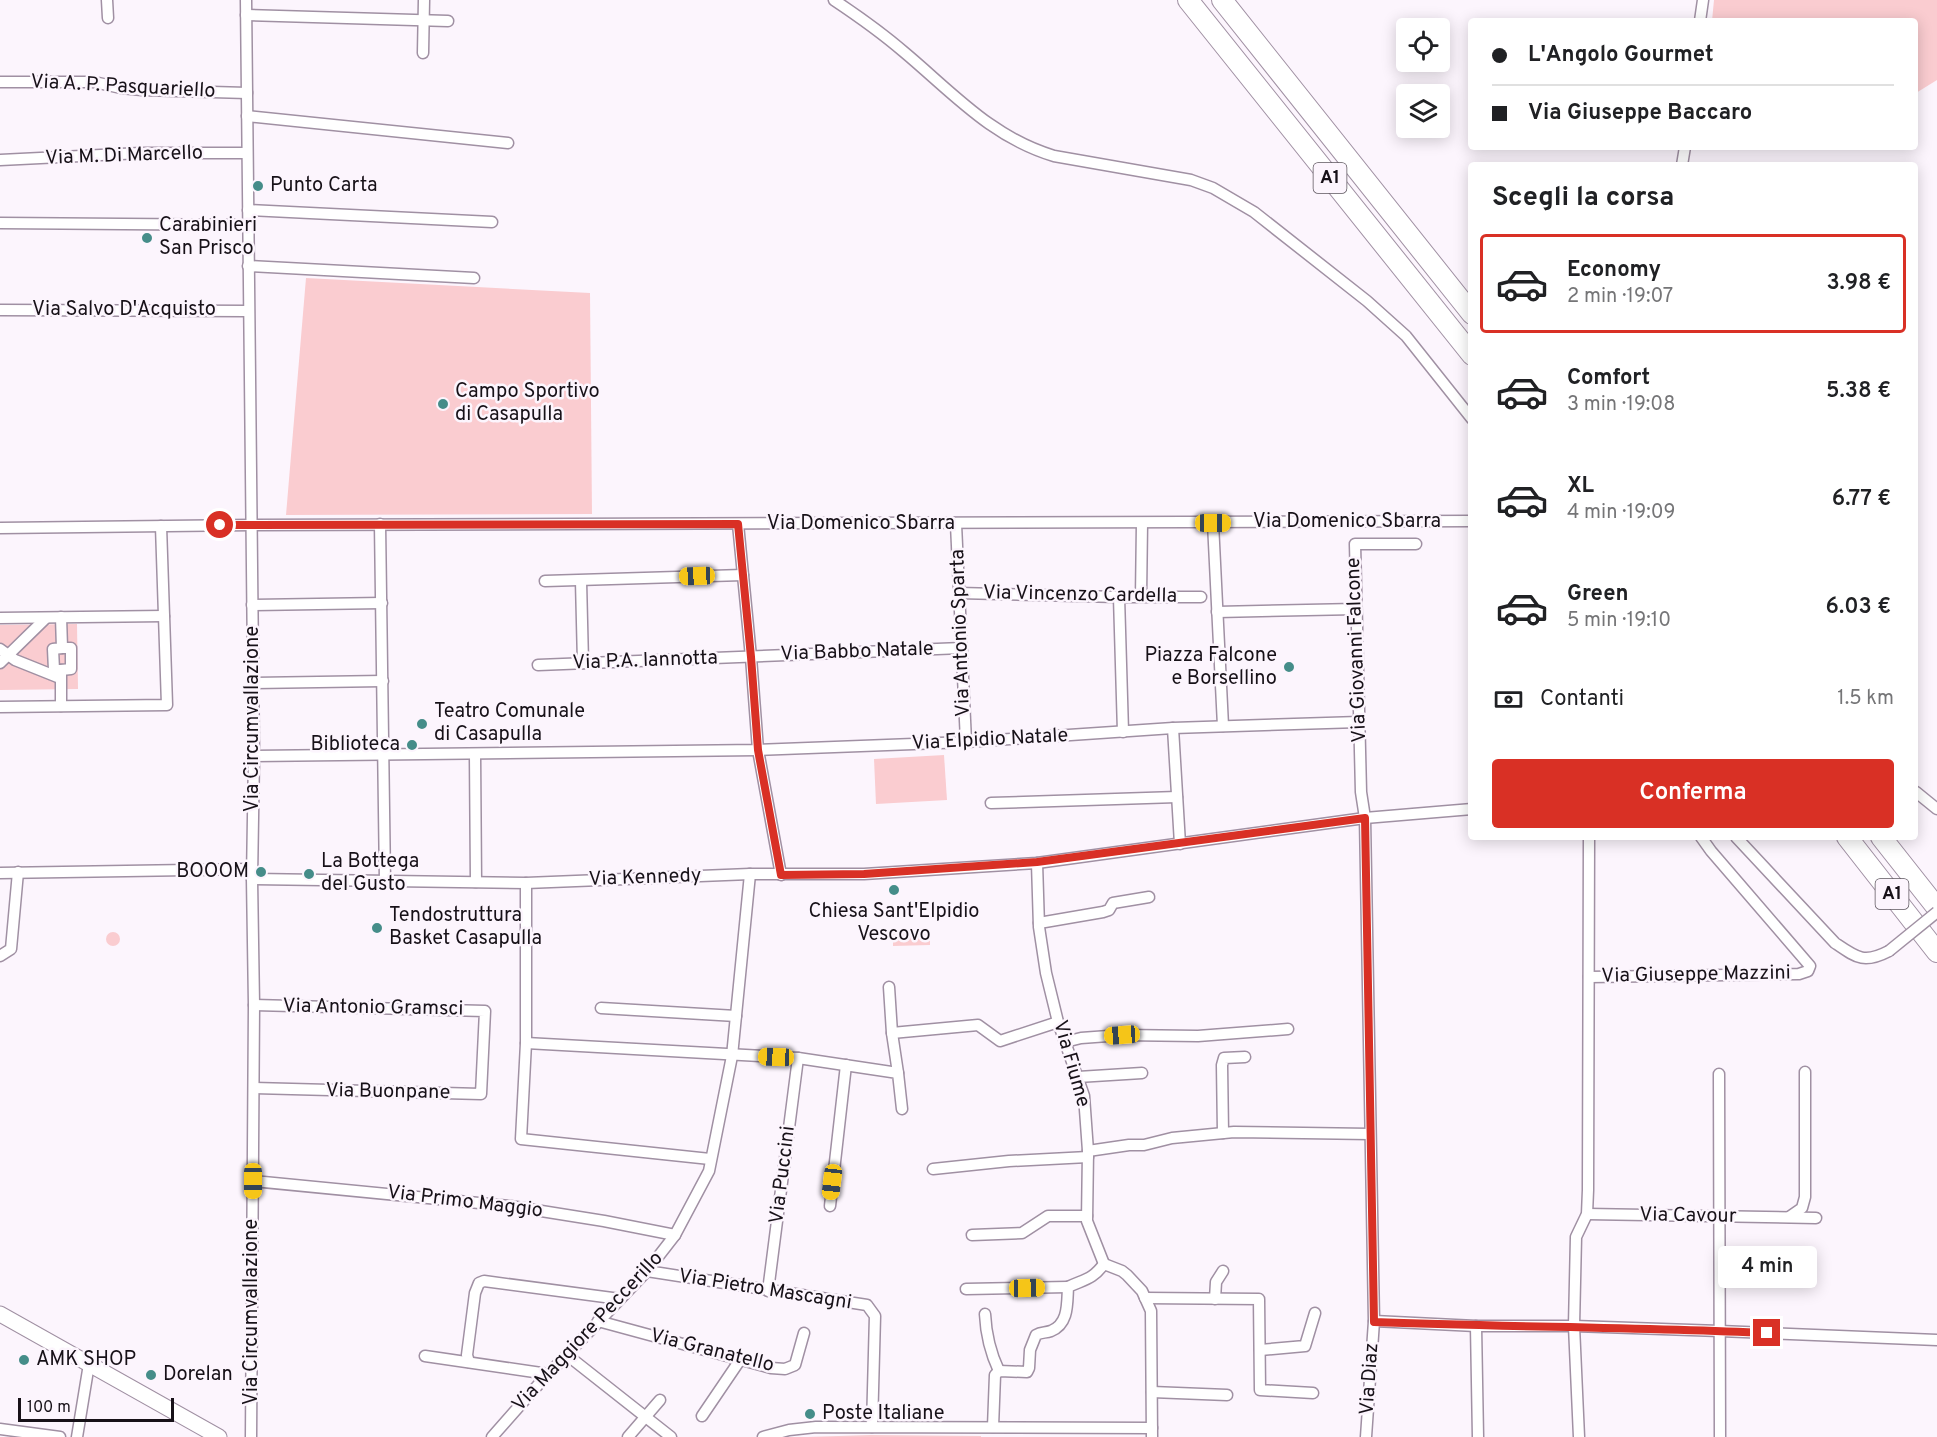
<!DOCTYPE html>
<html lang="it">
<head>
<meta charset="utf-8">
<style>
  :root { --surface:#fff; --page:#f6f6f6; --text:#202124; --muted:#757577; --line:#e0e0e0; --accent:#d93025 }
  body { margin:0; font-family:Overpass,sans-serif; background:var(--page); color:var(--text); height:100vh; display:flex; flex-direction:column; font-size:22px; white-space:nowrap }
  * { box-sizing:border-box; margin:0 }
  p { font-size:20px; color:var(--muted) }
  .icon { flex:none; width:33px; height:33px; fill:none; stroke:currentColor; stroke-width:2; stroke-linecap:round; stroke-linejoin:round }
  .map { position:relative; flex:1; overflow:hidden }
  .panel { position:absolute; left:1468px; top:162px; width:450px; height:678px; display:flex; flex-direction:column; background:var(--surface); border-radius:6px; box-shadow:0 3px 15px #0003 }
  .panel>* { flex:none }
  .hud { position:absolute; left:1468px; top:18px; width:450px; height:132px; border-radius:6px; box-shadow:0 3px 15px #0003; display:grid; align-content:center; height:132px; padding:0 24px; background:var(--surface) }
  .buttons { position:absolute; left:1396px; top:18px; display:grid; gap:12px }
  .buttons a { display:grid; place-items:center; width:54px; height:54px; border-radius:6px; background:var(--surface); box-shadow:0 3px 15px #0003; font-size:30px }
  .scale { position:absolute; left:18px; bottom:15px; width:156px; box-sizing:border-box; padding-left:6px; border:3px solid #171118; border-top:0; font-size:16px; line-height:21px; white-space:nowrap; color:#171118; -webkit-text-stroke:4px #fcf5fd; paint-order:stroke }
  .end { position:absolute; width:27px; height:27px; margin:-14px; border:8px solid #d93025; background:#fff; box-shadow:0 0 0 3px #fff }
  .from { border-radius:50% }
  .bubble { position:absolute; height:42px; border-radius:6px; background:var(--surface); box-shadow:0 3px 15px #0003; font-size:20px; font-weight:600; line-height:42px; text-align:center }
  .car { position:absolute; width:18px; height:36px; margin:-18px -9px; border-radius:8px; box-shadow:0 0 4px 2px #0007; background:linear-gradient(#f5c518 24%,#345 0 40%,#f5c518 0 76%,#345 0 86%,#f5c518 0) }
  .hud b { display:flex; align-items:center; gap:21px; height:57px; font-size:22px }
  .hud b+b { border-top:2px solid var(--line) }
  .hud i { width:15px; height:15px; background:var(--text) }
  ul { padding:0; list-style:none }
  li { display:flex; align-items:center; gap:18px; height:99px; margin:0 12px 9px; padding:0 12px; border:3px solid transparent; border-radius:6px }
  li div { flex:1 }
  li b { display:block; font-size:22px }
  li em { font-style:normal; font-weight:600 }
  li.current { border-color:var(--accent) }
  li>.icon { width:54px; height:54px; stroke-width:1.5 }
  h2 { padding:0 24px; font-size:27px; line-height:72px }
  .pay { display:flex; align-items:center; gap:15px; height:66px; padding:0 24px; font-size:22px }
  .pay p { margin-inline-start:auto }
  .button { display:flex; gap:12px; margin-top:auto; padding:12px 24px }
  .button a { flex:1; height:69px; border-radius:6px; background:var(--accent); color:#fff; font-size:24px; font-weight:600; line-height:69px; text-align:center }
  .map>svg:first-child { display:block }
  .green { fill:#faccd0 }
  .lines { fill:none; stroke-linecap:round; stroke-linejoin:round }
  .street-casing { stroke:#a090a3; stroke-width:13 }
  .secondary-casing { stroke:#a090a3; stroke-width:17 }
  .highway-casing { stroke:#a090a3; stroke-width:22 }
  .street { stroke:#fff; stroke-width:10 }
  .secondary { stroke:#fff; stroke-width:15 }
  .highway { stroke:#fff; stroke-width:20 }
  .street-bridge-casing { stroke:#a090a3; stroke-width:13; stroke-linecap:butt }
  .street-bridge { stroke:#fff; stroke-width:10 }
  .route { stroke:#d93025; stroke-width:8 }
  .poi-dot { fill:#458d89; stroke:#fcf5fd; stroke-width:2 }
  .labels { text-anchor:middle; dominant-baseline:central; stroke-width:5; stroke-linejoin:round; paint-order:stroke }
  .shield { fill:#fcf5fd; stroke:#5c555d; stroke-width:1.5 }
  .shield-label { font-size:18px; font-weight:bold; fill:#171118 }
  .street-label { font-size:20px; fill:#171118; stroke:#fcf5fd }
  .poi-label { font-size:20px; fill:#171118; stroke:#fcf5fd; text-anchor:start }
</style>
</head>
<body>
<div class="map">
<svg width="1937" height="1437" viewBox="0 0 1937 1437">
  <rect width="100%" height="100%" fill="#fcf5fd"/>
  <g class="green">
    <path d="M1714,0H1937V80L1916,93V21H1712Z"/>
    <path d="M306,278L590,293L592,514L286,515Z"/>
    <path d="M77,624L78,689L0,690V625Z"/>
    <path d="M944,755L947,800L876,804L874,759Z"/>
    <circle cx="113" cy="939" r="7"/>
    <path d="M893,934H930V945L893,946Z"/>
    <path d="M870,1435L981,1436V1437H807Z"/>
  </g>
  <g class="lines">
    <g class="street-casing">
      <g id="street">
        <path d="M107,0L108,18"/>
        <path d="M246,0L254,756L252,879L254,1005L251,1437"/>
        <path d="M834,0C858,16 882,33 904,52C953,93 991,137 1054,156L1191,180L1213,188L1254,212L1367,301L1406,336L1472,419"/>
        <path d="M246,15L448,21"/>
        <path d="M1700,21L1703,0"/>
        <path d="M423,53L424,0"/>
        <path d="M0,82H94L121,88L142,90L247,93"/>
        <path d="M247,116L508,143"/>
        <path d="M0,160L141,153H247"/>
        <path d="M1682,165L1685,147"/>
        <path d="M248,210L492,222"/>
        <path d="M0,223L248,225"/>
        <path d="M248,266L474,278"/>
        <path d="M0,310L248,311"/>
        <path d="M1213,523L1223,726"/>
        <path d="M380,524L385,881"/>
        <path d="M738,524L751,657L758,750L781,875"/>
        <path d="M956,524L966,742"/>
        <path d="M0,528L251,525L1472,521"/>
        <path d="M545,581L743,575"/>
        <path d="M581,581L583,663"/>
        <path d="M959,593L1119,597H1201"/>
        <path d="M1119,597L1123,732"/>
        <path d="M1141,597L1142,523"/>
        <path d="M252,605L382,603"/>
        <path d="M1217,612L1356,609"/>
        <path d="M0,618L164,616"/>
        <path d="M0,649L15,660L60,678"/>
        <path d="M0,663L46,618"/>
        <path d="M538,665L962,648"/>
        <path d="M61,670L71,669V648H62"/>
        <path d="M253,683L383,681"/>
        <path d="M61,706V670H54L53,649L62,648L61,617"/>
        <path d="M0,707L167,705L161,526"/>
        <path d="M1173,728L1180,844"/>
        <path d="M475,754L476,882"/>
        <path d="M254,756L758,750L966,742L1173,728L1359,722"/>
        <path d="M1916,792L1937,809"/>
        <path d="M991,803L1177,797"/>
        <path d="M1736,837L1835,943C1857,958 1864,964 1889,951"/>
        <path d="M1037,863L1039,927L1046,973L1058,1022L1084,1096L1088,1151L1087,1221L1104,1264"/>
        <path d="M0,873L252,869"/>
        <path d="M252,879L526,883L750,874H864L1037,863L1365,818L1472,809"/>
        <path d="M526,883V1043L521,1139L710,1159"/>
        <path d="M1039,923L1103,912L1109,910L1113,903L1149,897"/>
        <path d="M0,956L11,949L18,872"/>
        <path d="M1589,977L1799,974L1808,971L1810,966L1711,851L1701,837"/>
        <path d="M889,987L892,1033L898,1073"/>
        <path d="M601,1008L736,1016"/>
        <path d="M892,1033L978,1025L1000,1041L1058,1022"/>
        <path d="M1065,1042L1081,1038L1122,1035L1198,1036L1288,1029"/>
        <path d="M526,1043L798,1058L898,1073L902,1109"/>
        <path d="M1719,1074L1720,1437"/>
        <path d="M1078,1077L1142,1073"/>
        <path d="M254,1088L481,1094L485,1011L254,1005"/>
        <path d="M1223,1133L1222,1065L1224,1058L1245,1057"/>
        <path d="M1088,1151L1129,1145H1144L1172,1138L1234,1132L1370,1134"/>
        <path d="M933,1169L1009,1161L1088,1157"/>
        <path d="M253,1181L510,1206L604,1221L675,1235"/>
        <path d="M830,1206L846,1065"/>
        <path d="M1587,1214L1816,1218"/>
        <path d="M1789,1217L1802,1208L1805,1197V1072"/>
        <path d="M972,1235L1022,1233L1048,1216H1087"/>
        <path d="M1104,1264L1122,1271L1127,1275L1142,1291L1151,1311L1152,1437"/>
        <path d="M647,1271L867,1305L875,1316L872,1427"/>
        <path d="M966,1289L1068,1287"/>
        <path d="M768,1291L798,1058"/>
        <path d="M1145,1298L1259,1299L1260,1390L1313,1393"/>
        <path d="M1215,1299L1216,1282L1223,1271"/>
        <path d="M985,1314C986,1335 990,1352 999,1371"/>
        <path d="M598,1321L771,1368L785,1369L795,1365L804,1333"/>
        <path d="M1374,1321L1476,1326H1574L1720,1331L1937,1340"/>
        <path d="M1476,1326L1478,1437"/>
        <path d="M1260,1350L1305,1346L1315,1313"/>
        <path d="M567,1355L671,1437"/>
        <path d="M425,1356L548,1374"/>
        <path d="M469,1362L467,1355L475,1293L479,1283L484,1281L620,1299"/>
        <path d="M1152,1392L1227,1395"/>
        <path d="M702,1416L740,1360"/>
        <path d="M993,1427L995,1375L999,1371L1027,1372L1029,1368L1030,1350L1036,1335C1041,1332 1045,1333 1051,1331C1069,1324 1067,1303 1068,1287C1085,1279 1092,1280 1104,1264"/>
        <path d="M0,1429L60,1437"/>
        <path d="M77,1437L89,1364"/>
        <path d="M492,1437L538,1385L647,1271L675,1235L709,1171L732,1056L750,874"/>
        <path d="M628,1437L660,1400"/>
        <path d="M763,1437L789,1430L816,1427L1152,1428"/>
        <path d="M1366,1437L1374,1321L1365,818L1361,792L1355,544H1416"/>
        <path d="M1579,1437L1574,1326L1576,1237L1587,1214L1588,1190L1589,837"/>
      </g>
    </g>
    <g class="secondary-casing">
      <path id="secondary" d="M0,1314L219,1437"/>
    </g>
    <g class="highway-casing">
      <g id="highway">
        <path d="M1188,0L1472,355"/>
        <path d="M1222,0L1472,314"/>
        <path d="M1847,837L1937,952"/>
        <path d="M1881,837L1937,908"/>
      </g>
    </g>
    <use href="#street" class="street"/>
    <use href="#secondary" class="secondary"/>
    <use href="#highway" class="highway"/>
    <g class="street-bridge-casing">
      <path id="street-bridge" d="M1889,951L1937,912"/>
    </g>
    <use href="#street-bridge" class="street-bridge"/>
  </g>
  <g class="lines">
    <path class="route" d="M220,525L738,524L751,657L758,750L781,875L864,874L1037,862L1365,818L1374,1322C1505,1327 1636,1327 1767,1333"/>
  </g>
  <g class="poi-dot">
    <circle cx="258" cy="186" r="6"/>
    <circle cx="147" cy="238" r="6"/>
    <circle cx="443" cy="404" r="6"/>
    <circle cx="1289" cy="667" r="6"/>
    <circle cx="422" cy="724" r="6"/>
    <circle cx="412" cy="745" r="6"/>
    <circle cx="261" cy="872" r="6"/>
    <circle cx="309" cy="874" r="6"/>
    <circle cx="894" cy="890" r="6"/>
    <circle cx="377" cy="928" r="6"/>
    <circle cx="24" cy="1360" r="6"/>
    <circle cx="151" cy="1375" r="6"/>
    <circle cx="810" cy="1414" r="6"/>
  </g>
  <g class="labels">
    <g class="shield">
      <rect x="1313.5" y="163" width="33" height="30" rx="4.5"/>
      <rect x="1875.5" y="879" width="33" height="30" rx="4.5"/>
    </g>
    <g class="shield-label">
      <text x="1330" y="178">A1</text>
      <text x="1892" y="894">A1</text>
    </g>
    <g class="street-label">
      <text transform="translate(123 87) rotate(3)">Via A. P. Pasquariello</text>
      <text transform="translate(124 156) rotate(-2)">Via M. Di Marcello</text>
      <text x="124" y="310">Via Salvo D'Acquisto</text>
      <text x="1347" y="522">Via Domenico Sbarra</text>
      <text x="861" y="524">Via Domenico Sbarra</text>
      <text transform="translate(1080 595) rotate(1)">Via Vincenzo Cardella</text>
      <text transform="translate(961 633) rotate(-92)">Via Antonio Sparta</text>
      <text transform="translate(1357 650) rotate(-92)">Via Giovanni Falcone</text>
      <text transform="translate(857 652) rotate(-2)">Via Babbo Natale</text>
      <text transform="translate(645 661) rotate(-2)">Via P.A. Iannotta</text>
      <text transform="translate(253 719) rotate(-90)">Via Circumvallazione</text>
      <text transform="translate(990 740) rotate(-3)">Via Elpidio Natale</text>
      <text transform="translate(645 878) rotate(-2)">Via Kennedy</text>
      <text transform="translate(1696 975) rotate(-1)">Via Giuseppe Mazzini</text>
      <text transform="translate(373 1008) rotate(1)">Via Antonio Gramsci</text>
      <text transform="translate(1071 1064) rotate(74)">Via Fiume</text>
      <text transform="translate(388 1092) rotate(1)">Via Buonpane</text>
      <text transform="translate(783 1175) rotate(-83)">Via Puccini</text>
      <text transform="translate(465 1202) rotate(7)">Via Primo Maggio</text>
      <text transform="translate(1688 1216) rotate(1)">Via Cavour</text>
      <text transform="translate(765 1290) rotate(9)">Via Pietro Mascagni</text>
      <text transform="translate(252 1312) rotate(-90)">Via Circumvallazione</text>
      <text transform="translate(588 1332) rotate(-47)">Via Maggiore Peccerillo</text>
      <text transform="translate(712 1351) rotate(14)">Via Granatello</text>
      <text transform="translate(1370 1379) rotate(-86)">Via Diaz</text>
    </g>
    <g class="poi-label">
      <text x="270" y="186">Punto Carta</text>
      <text x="159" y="226">Carabinieri<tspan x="159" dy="23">San Prisco</tspan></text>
      <text x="455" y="392">Campo Sportivo<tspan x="455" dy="23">di Casapulla</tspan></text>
      <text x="1277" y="656" text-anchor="end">Piazza Falcone<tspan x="1277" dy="23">e Borsellino</tspan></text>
      <text x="434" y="712">Teatro Comunale<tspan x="434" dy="23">di Casapulla</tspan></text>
      <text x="400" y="745" text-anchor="end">Biblioteca</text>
      <text x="321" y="862">La Bottega<tspan x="321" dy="23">del Gusto</tspan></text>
      <text x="249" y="872" text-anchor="end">BOOOM</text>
      <text x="894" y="912" text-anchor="middle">Chiesa Sant'Elpidio<tspan x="894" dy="23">Vescovo</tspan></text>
      <text x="389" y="916">Tendostruttura<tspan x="389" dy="23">Basket Casapulla</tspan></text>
      <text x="36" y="1360">AMK SHOP</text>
      <text x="163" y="1375">Dorelan</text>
      <text x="822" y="1414">Poste Italiane</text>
    </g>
  </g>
</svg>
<div class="buttons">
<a><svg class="icon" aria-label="locate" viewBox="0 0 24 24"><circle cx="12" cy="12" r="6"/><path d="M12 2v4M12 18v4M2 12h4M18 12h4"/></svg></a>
<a><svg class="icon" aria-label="layers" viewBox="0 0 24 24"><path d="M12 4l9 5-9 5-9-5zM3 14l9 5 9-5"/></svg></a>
</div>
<div class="scale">100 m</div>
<i class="end from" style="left:220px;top:525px"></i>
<i class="end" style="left:1767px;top:1333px"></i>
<div class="bubble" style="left:1718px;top:1246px;width:99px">4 min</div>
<i class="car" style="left:1213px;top:523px;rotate:90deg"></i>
<i class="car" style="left:697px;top:576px;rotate:268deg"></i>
<i class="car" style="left:1122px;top:1035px;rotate:266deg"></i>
<i class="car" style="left:776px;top:1057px;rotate:272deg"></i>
<i class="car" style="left:253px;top:1181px;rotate:180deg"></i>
<i class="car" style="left:832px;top:1182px;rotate:187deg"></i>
<i class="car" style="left:1027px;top:1288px;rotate:89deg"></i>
<div class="hud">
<b><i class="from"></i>L'Angolo Gourmet</b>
<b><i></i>Via Giuseppe Baccaro</b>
</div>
<section class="panel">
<h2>Scegli la corsa</h2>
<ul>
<li class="current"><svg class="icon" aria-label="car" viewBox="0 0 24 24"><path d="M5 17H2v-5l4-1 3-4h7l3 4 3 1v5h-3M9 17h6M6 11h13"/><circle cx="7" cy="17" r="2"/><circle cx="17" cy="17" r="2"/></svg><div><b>Economy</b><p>2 min · 19:07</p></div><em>3.98 €</em></li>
<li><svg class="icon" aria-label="car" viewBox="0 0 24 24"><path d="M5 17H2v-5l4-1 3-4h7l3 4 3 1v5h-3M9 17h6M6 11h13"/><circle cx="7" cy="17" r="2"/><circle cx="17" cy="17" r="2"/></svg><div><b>Comfort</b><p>3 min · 19:08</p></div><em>5.38 €</em></li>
<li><svg class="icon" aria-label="car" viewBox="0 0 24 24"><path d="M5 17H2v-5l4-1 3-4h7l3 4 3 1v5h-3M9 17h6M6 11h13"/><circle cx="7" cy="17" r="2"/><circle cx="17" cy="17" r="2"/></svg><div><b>XL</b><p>4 min · 19:09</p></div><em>6.77 €</em></li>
<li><svg class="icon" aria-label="car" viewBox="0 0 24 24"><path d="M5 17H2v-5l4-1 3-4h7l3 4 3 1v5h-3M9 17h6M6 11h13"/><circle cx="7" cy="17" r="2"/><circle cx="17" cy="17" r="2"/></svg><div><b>Green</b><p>5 min · 19:10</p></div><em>6.03 €</em></li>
</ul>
<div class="pay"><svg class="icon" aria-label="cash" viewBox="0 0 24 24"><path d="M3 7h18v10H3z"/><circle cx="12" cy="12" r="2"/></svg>Contanti<p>1.5 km</p></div>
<div class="button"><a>Conferma</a></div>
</section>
</div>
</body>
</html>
